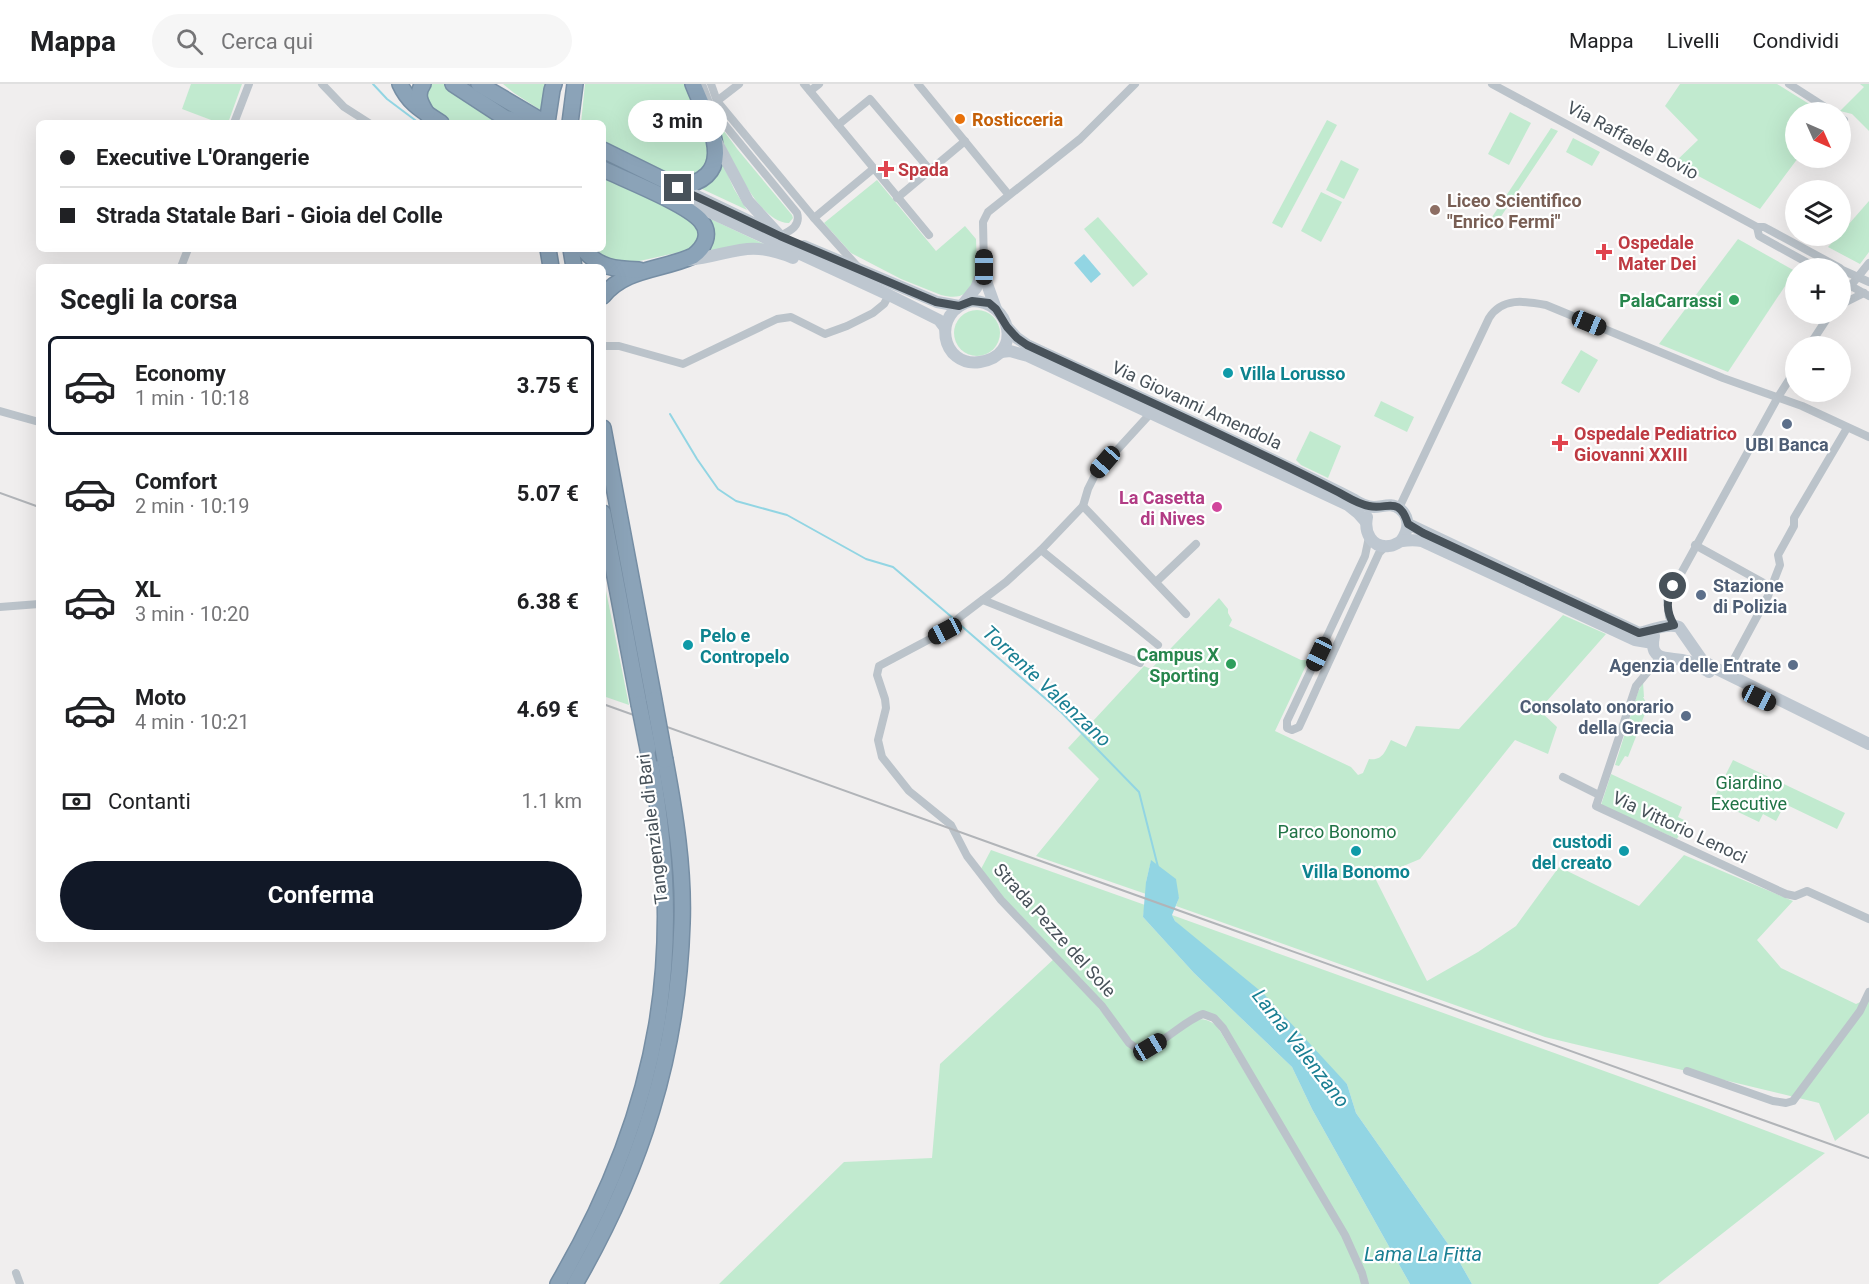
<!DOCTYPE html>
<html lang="it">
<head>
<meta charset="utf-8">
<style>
  :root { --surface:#fff; --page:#f6f6f6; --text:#202124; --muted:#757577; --line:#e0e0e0; --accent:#111827 }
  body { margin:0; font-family:Roboto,sans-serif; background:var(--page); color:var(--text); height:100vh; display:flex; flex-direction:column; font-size:22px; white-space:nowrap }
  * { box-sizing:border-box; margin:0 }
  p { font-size:20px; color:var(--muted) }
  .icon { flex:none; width:33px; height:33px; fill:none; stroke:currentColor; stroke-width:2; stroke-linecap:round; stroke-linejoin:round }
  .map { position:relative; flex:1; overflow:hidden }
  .panel { position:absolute; left:36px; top:180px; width:570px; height:678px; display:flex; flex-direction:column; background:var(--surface); border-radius:9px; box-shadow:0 6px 24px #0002 }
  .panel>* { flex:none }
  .guide { position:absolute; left:36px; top:36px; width:570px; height:132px; border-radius:9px; box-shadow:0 6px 24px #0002; display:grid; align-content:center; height:132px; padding:0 24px; background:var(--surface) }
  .needle { width:39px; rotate:135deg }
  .controls { position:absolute; left:1785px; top:18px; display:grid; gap:12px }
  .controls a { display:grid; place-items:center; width:66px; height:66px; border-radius:50%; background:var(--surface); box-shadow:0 6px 24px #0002; font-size:30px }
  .end { position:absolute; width:27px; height:27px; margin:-14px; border:8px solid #48525a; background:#fff; box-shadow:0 0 0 3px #fff }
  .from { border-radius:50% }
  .bubble { position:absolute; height:42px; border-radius:21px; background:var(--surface); box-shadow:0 6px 24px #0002; font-size:20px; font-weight:700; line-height:42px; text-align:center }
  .car { position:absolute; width:18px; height:36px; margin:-18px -9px; border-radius:8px; box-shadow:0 0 4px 2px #0007; background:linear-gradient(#222 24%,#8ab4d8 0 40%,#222 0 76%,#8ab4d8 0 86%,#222 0) }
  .guide b { display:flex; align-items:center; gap:21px; height:57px; font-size:22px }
  .guide b+b { border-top:2px solid var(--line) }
  .guide i { width:15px; height:15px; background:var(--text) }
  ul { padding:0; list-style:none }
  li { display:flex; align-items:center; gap:18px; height:99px; margin:0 12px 9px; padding:0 12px; border:3px solid transparent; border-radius:9px }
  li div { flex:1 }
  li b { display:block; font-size:22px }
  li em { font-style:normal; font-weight:700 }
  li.on { border-color:var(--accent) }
  li>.icon { width:54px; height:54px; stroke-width:1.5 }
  h2 { padding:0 24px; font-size:27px; line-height:72px }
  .pay { display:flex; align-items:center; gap:15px; height:66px; padding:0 24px; font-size:22px }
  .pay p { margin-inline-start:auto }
  .action { display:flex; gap:12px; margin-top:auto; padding:12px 24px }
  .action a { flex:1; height:69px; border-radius:36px; background:var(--accent); color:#fff; font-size:24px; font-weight:700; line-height:69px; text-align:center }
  header { display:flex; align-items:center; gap:36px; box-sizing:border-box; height:84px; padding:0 30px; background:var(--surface); border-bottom:2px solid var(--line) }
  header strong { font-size:28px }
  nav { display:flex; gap:33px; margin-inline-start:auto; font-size:21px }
  .search { width:420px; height:54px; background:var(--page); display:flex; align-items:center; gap:15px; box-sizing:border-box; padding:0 21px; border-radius:33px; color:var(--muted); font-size:22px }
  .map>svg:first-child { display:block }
  .green { fill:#c1eacf }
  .water { fill:#92d5e3 }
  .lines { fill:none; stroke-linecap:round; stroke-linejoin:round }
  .stream { stroke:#92d5e3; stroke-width:2 }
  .highway-casing { stroke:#768ea4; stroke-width:18 }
  .street { stroke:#bbc3ca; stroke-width:8 }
  .secondary { stroke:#bec7d0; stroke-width:12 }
  .highway { stroke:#8ba3b8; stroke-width:15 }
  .rail { stroke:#b1b4b8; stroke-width:2 }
  .highway-bridge-casing { stroke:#768ea4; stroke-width:18; stroke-linecap:butt }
  .highway-bridge { stroke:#8ba3b8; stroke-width:15 }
  .route { stroke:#48525a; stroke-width:8 }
  .food-dot { fill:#e8710a; stroke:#fff; stroke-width:2 }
  .health-dot { fill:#e0444e; stroke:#fff; stroke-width:2 }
  .education-dot { fill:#8d6e63; stroke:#fff; stroke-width:2 }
  .leisure-dot { fill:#2e9e5b; stroke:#fff; stroke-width:2 }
  .culture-dot { fill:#0f9aa8; stroke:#fff; stroke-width:2 }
  .service-dot { fill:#5c6f8a; stroke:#fff; stroke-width:2 }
  .hotel-dot { fill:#d1479c; stroke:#fff; stroke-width:2 }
  .labels { text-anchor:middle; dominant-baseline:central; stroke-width:4.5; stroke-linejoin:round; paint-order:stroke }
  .food-label { font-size:18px; font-weight:bold; fill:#c56008; stroke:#fff; text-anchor:start }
  .street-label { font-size:18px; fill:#48525a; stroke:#fff }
  .health-label { font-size:18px; font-weight:bold; fill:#be3a42; stroke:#fff; text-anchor:start }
  .education-label { font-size:18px; font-weight:bold; fill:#785e54; stroke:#fff; text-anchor:start }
  .leisure-label { font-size:18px; font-weight:bold; fill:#27864d; stroke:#fff; text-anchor:end }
  .culture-label { font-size:18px; font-weight:bold; fill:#0d838f; stroke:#fff; text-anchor:start }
  .service-label { font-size:18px; font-weight:bold; fill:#4e5e75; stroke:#fff; text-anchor:end }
  .hotel-label { font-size:18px; font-weight:bold; fill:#b23c85; stroke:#fff; text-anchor:end }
  .park-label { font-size:18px; fill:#207346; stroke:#fff }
  .water-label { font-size:20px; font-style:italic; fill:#1a7f93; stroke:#fff }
</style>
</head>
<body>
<header>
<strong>Mappa</strong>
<div class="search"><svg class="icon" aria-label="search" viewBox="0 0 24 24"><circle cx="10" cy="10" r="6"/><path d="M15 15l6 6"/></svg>Cerca qui</div>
<nav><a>Mappa</a><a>Livelli</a><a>Condividi</a></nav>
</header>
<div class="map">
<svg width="1869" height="1200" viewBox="0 0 1869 1200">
  <rect width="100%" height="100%" fill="#f0eeee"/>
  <g class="green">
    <path d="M191,0H242L228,39H219L182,25Z"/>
    <path d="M428,0H448L509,39H450L427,24L422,10Z"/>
    <path d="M503,0H549L545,29L514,9Z"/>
    <path d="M585,0H686L710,67L706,84L692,95H674L603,61V39H581Z"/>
    <path d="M1680,0H1777L1822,28H1796V74H1798L1760,125L1674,79L1698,56L1665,22Z"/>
    <path d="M1860,0H1869V47L1852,30L1840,27L1864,3Z"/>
    <path d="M709,27L738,66L792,131L793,134L789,139C755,140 722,54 709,27Z"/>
    <path d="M1510,28L1531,39L1509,81L1488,70Z"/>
    <path d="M1327,36L1337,41L1282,144L1272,139Z"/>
    <path d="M1551,44L1558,47L1496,140L1490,136Z"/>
    <path d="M1573,54L1600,68L1592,82L1566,68Z"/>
    <path d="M1341,76L1359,85L1344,115L1326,106Z"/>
    <path d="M722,78L734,105L747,126L702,105L714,94Z"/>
    <path d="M603,91L678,127L698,143L702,156L689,166L626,180L607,175L596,165H603Z"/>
    <path d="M877,96L936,167L965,142L976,155C977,180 981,222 941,211L901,195L851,169L824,139Z"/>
    <path d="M1321,108L1342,118L1321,158L1301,147Z"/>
    <path d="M1869,117V168L1860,180L1828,163L1838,152H1840L1841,149Z"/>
    <path d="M700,130L766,161L706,169Z"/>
    <path d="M1098,133L1148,190L1133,203L1084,145Z"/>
    <path d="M1738,155L1795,187L1728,288L1659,260Z"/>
    <circle cx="977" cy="249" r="23"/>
    <path d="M1581,266L1598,276L1579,309L1561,299Z"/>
    <path d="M1381,317L1414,333L1407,348L1374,332Z"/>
    <path d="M1310,347L1341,362L1328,394L1301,381L1296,376Z"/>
    <path d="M603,492L629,621L603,612Z"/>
    <path d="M1219,514L1228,525V529L1232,536L1229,542L1301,576H1306L1310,573L1275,647L1351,683L1358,691L1363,689L1369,675C1383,677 1385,667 1391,656L1406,663L1416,642L1459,645L1563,531L1606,550L1539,626L1557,643L1548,670L1515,656L1420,775L1375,794L1427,897L1478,868L1516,842L1559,783L1639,822L1684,771L1793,817L1757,856L1781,884L1856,920L1869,914V1029L1835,1057L1819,1019L1545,953L1176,822L1179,813L1151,777L1146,798V810L1036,772L1099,695L1068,664L1144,582L1151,585Z"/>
    <path d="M1643,598L1644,613H1643L1648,622L1628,673L1625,672L1619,682L1615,681L1638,608Z"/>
    <path d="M1733,676L1845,729L1837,745L1785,720L1776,737L1763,730L1759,738L1713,716Z"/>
    <path d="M1611,690L1682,723L1678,733L1686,737L1677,755L1601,721Z"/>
    <path d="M991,766L1145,821L1143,833L1194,889L1292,983L1312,1025L1410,1200H1368L1228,946L1199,928C1179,936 1160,964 1136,961L1000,811L981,785Z"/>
    <path d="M1172,831L1701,1022L1825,1069L1658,1200H1472L1455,1170L1356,1029L1347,1000L1175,837Z"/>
    <path d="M1055,874L1136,967L1145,969L1154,965L1194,936C1204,934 1209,936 1217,942L1344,1152L1362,1200H719L844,1078L932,1074L940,980Z"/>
  </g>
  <g class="water">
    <path d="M1084,170L1101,190L1091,199L1074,179Z"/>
    <path d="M1151,776L1176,795L1179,814L1172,831L1175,837L1264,910L1347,1000L1356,1029L1455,1170L1472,1200H1410L1312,1025L1292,983L1194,889L1143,833L1146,798Z"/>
  </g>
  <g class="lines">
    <g class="stream">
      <path d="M373,0L387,15L419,39"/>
      <path d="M670,330L697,375L718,405L736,417L787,431L866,475L893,483L954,535"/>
      <path d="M958,539L1061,628L1139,708L1158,783"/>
    </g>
    <g class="highway-casing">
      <g id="highway">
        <path d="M400,0C409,20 423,27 441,39"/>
        <path d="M423,0C415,11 421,20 427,30"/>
        <path d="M453,0L505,34L524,39"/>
        <path d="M479,0L545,39"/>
        <path d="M547,39L552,6L554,0"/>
        <path d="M570,39L575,0"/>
        <path d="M603,66L678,103C742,93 708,38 693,0"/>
        <path d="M603,85C626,96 687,120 701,137C712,150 704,164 693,172C663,186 625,184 603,212"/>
        <path d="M548,165L551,183"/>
        <path d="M571,165L574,183"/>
        <path d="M583,165C599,184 615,185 639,186"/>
        <path d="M603,344L654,616"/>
        <path d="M603,429L639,620"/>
        <path d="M558,1200C661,1024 688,865 648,665"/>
        <path d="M575,1200C641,1086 678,971 682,839C684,785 675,729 665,676"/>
      </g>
    </g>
    <g class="street">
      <path d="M322,0L344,23L369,39"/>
      <path d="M702,0L711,24L797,129C801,142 790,147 780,152"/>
      <path d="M711,0L717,17L814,134L857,182"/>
      <path d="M804,0L929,151"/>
      <path d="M918,0L1008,110"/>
      <path d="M1492,0L1757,143H1764L1840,184"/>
      <path d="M1789,0L1833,28"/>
      <path d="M810,7L819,0"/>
      <path d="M717,17L739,0"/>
      <path d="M1840,34L1844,36"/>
      <path d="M234,39L249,0"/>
      <path d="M838,41L870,15L930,86"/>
      <path d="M897,114L965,57"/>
      <path d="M814,134L873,85"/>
      <path d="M1757,143L1759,152L1817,184"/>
      <path d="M181,183L188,165"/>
      <path d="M984,183L983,138L988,128L1080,55L1135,0"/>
      <path d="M1840,185L1869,198"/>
      <path d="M1840,196L1869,212"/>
      <path d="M1840,215L1869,179"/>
      <path d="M1840,221L1864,209"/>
      <path d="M604,262H619L683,280L777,235L791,233L825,250L847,242L873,229L884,220L889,211"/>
      <path d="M1809,262L1830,230"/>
      <path d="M0,327L39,338"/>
      <path d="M1150,330L1096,389L1088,405L1083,422L1041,466L1006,498L960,533L945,547L879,582L877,591L885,615L886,624L878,656L882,673L909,707L951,741L967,772L1001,816L1102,922L1129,959L1139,966C1164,961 1180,939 1203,930L1214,934L1223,944L1345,1151L1362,1189L1365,1200"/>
      <path d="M1083,422L1186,530"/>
      <path d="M1399,424L1489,234C1502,213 1525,217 1546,221L1723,294L1802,322L1869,353"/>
      <path d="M1369,453L1365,472L1287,637V644L1292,646L1299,643L1379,469L1386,462"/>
      <path d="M1695,461L1771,503"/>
      <path d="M1041,466L1158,561"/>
      <path d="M1156,498L1196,460"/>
      <path d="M983,516L1140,579"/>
      <path d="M0,523L39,520"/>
      <path d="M1674,541L1669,533L1667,515L1778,313L1796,285"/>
      <path d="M1660,573L1636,602L1596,722L1786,810L1795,812L1807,807L1869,835"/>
      <path d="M1726,590L1768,512L1780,481L1778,471L1794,442V434L1847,344"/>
      <path d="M1563,693L1599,711"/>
      <path d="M1687,987L1773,1017L1786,1019L1793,1017L1860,927L1869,908"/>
      <path d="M16,1189L20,1200"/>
    </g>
    <g class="secondary">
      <path d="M716,57L748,117L780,152"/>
      <path d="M678,103L755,140"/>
      <path d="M677,113L889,211L939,236L945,244"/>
      <path d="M804,162L937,218L959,222"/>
      <path d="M687,176C731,172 746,154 793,174"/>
      <path d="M984,183L987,200L996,225"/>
      <path d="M972,217C1011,217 1024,271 980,278C941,284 930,227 972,217Z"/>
      <path d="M964,219L976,204L984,184"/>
      <path d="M1007,243L1017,254L1027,261C1136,312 1246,361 1353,415C1359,419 1366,423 1374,423C1383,423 1391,418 1400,425C1411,434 1408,447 1401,457"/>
      <path d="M1001,268L1010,267L1028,272L1348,421L1358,429L1366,438"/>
      <path d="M1367,433C1364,448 1371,464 1389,462C1394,462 1398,458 1402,457C1409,456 1416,456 1422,457L1635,556L1653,559"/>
      <path d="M1408,440L1639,549C1652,546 1667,539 1679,543L1702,576L1713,583L1869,660"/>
      <path d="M1654,552C1648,580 1671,572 1687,577C1694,579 1702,584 1709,588"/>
    </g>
    <use href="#highway" class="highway"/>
    <g class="rail">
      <path d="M0,409L39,423"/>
      <path d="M603,620L1869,1074"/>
    </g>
    <g class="highway-bridge-casing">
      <g id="highway-bridge">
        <path d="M654,616L665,676"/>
        <path d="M639,620L648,665"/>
      </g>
    </g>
    <use href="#highway-bridge" class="highway-bridge"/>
  </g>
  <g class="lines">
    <path class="route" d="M678,104L780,152L936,218L959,222L972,217L989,219L996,225L1007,243L1017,254L1027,261C1130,309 1235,355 1336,407C1346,412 1357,420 1369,422C1388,426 1399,411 1408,440L1423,449L1639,549L1674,541C1666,527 1666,516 1673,502"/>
  </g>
  <circle class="food-dot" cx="960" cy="35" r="6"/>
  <g class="health-dot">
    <path d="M883 76h6v6h6v6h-6v6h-6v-6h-6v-6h6z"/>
    <path d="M1601 159h6v6h6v6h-6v6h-6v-6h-6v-6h6z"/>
    <path d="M1557 350h6v6h6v6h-6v6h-6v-6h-6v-6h6z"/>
  </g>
  <circle class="education-dot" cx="1435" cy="126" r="6"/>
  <g class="leisure-dot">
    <circle cx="1734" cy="216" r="6"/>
    <circle cx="1231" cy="580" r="6"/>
  </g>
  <g class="culture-dot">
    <circle cx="1228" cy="289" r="6"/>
    <circle cx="688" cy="561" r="6"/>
    <circle cx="1356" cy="767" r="6"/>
    <circle cx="1624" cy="767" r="6"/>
  </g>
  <g class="service-dot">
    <circle cx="1787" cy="340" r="6"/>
    <circle cx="1701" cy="511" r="6"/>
    <circle cx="1793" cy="581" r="6"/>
    <circle cx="1686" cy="632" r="6"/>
  </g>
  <circle class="hotel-dot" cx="1217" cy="423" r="6"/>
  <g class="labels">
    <g class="food-label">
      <text x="972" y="35">Rosticceria</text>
    </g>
    <g class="street-label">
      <text transform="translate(1633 56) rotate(28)">Via Raffaele Bovio</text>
      <text transform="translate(1197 321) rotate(25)">Via Giovanni Amendola</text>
      <text transform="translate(1680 743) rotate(25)">Via Vittorio Lenoci</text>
      <text transform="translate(652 745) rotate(-97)">Tangenziale di Bari</text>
      <text transform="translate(1055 846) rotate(48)">Strada Pezze del Sole</text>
    </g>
    <g class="health-label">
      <text x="898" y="85">Spada</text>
      <text x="1618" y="158">Ospedale<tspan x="1618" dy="21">Mater Dei</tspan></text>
      <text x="1574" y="349">Ospedale Pediatrico<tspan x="1574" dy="21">Giovanni XXIII</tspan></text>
    </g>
    <g class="education-label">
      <text x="1447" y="116">Liceo Scientifico<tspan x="1447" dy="21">"Enrico Fermi"</tspan></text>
    </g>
    <g class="leisure-label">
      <text x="1722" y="216">PalaCarrassi</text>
      <text x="1219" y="570">Campus X<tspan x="1219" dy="21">Sporting</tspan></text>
    </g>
    <g class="culture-label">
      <text x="1240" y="289">Villa Lorusso</text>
      <text x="700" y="551">Pelo e<tspan x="700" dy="21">Contropelo</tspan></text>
      <text x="1612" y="757" text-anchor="end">custodi<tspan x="1612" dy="21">del creato</tspan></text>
      <text x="1356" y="787" text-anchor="middle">Villa Bonomo</text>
    </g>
    <g class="service-label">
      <text x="1787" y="360" text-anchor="middle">UBI Banca</text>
      <text x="1713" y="501" text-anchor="start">Stazione<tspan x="1713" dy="21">di Polizia</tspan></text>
      <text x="1781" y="581">Agenzia delle Entrate</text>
      <text x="1674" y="622">Consolato onorario<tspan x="1674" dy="21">della Grecia</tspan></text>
    </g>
    <g class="hotel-label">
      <text x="1205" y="413">La Casetta<tspan x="1205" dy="21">di Nives</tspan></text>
    </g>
    <g class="park-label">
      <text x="1749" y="698">Giardino<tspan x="1749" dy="21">Executive</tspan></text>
      <text x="1337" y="747">Parco Bonomo</text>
    </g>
    <g class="water-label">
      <text transform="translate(1047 602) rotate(43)">Torrente Valenzano</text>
      <text transform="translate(1301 964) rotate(52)">Lama Valenzano</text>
      <text x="1423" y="1170">Lama La Fitta</text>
    </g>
  </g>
</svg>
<div class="controls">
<a><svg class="needle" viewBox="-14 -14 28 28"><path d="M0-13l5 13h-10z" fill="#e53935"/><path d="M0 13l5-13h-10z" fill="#757577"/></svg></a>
<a><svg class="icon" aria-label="layers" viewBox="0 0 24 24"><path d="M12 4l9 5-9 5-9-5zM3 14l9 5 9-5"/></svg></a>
<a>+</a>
<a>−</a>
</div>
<i class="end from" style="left:1673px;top:502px"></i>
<i class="end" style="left:678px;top:104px"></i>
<div class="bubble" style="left:628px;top:16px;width:99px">3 min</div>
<i class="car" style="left:984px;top:183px;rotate:0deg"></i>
<i class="car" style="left:1589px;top:239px;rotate:112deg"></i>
<i class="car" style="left:1105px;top:378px;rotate:221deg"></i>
<i class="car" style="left:945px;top:547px;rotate:242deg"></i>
<i class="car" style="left:1319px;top:570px;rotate:205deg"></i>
<i class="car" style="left:1759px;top:614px;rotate:116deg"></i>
<i class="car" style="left:1150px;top:963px;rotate:59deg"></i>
<div class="guide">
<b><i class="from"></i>Executive L'Orangerie</b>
<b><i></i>Strada Statale Bari - Gioia del Colle</b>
</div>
<section class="panel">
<h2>Scegli la corsa</h2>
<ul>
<li class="on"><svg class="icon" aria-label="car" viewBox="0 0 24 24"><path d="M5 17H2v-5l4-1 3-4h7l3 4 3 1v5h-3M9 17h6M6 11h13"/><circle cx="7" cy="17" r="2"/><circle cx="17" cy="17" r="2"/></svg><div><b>Economy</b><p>1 min · 10:18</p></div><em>3.75 €</em></li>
<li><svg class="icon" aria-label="car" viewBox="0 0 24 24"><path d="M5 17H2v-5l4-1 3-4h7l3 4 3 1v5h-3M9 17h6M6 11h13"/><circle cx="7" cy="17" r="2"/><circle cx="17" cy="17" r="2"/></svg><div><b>Comfort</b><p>2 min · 10:19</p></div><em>5.07 €</em></li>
<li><svg class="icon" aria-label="car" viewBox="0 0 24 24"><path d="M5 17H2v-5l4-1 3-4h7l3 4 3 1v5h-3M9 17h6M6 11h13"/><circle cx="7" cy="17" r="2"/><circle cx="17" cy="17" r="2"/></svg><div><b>XL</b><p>3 min · 10:20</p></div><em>6.38 €</em></li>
<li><svg class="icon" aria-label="car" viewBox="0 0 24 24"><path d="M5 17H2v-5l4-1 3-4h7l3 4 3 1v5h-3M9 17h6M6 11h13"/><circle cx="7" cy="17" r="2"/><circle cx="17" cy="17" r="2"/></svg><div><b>Moto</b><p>4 min · 10:21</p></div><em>4.69 €</em></li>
</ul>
<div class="pay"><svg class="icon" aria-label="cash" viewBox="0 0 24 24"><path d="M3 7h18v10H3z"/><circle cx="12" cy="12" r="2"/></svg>Contanti<p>1.1 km</p></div>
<div class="action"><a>Conferma</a></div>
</section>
</div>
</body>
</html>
